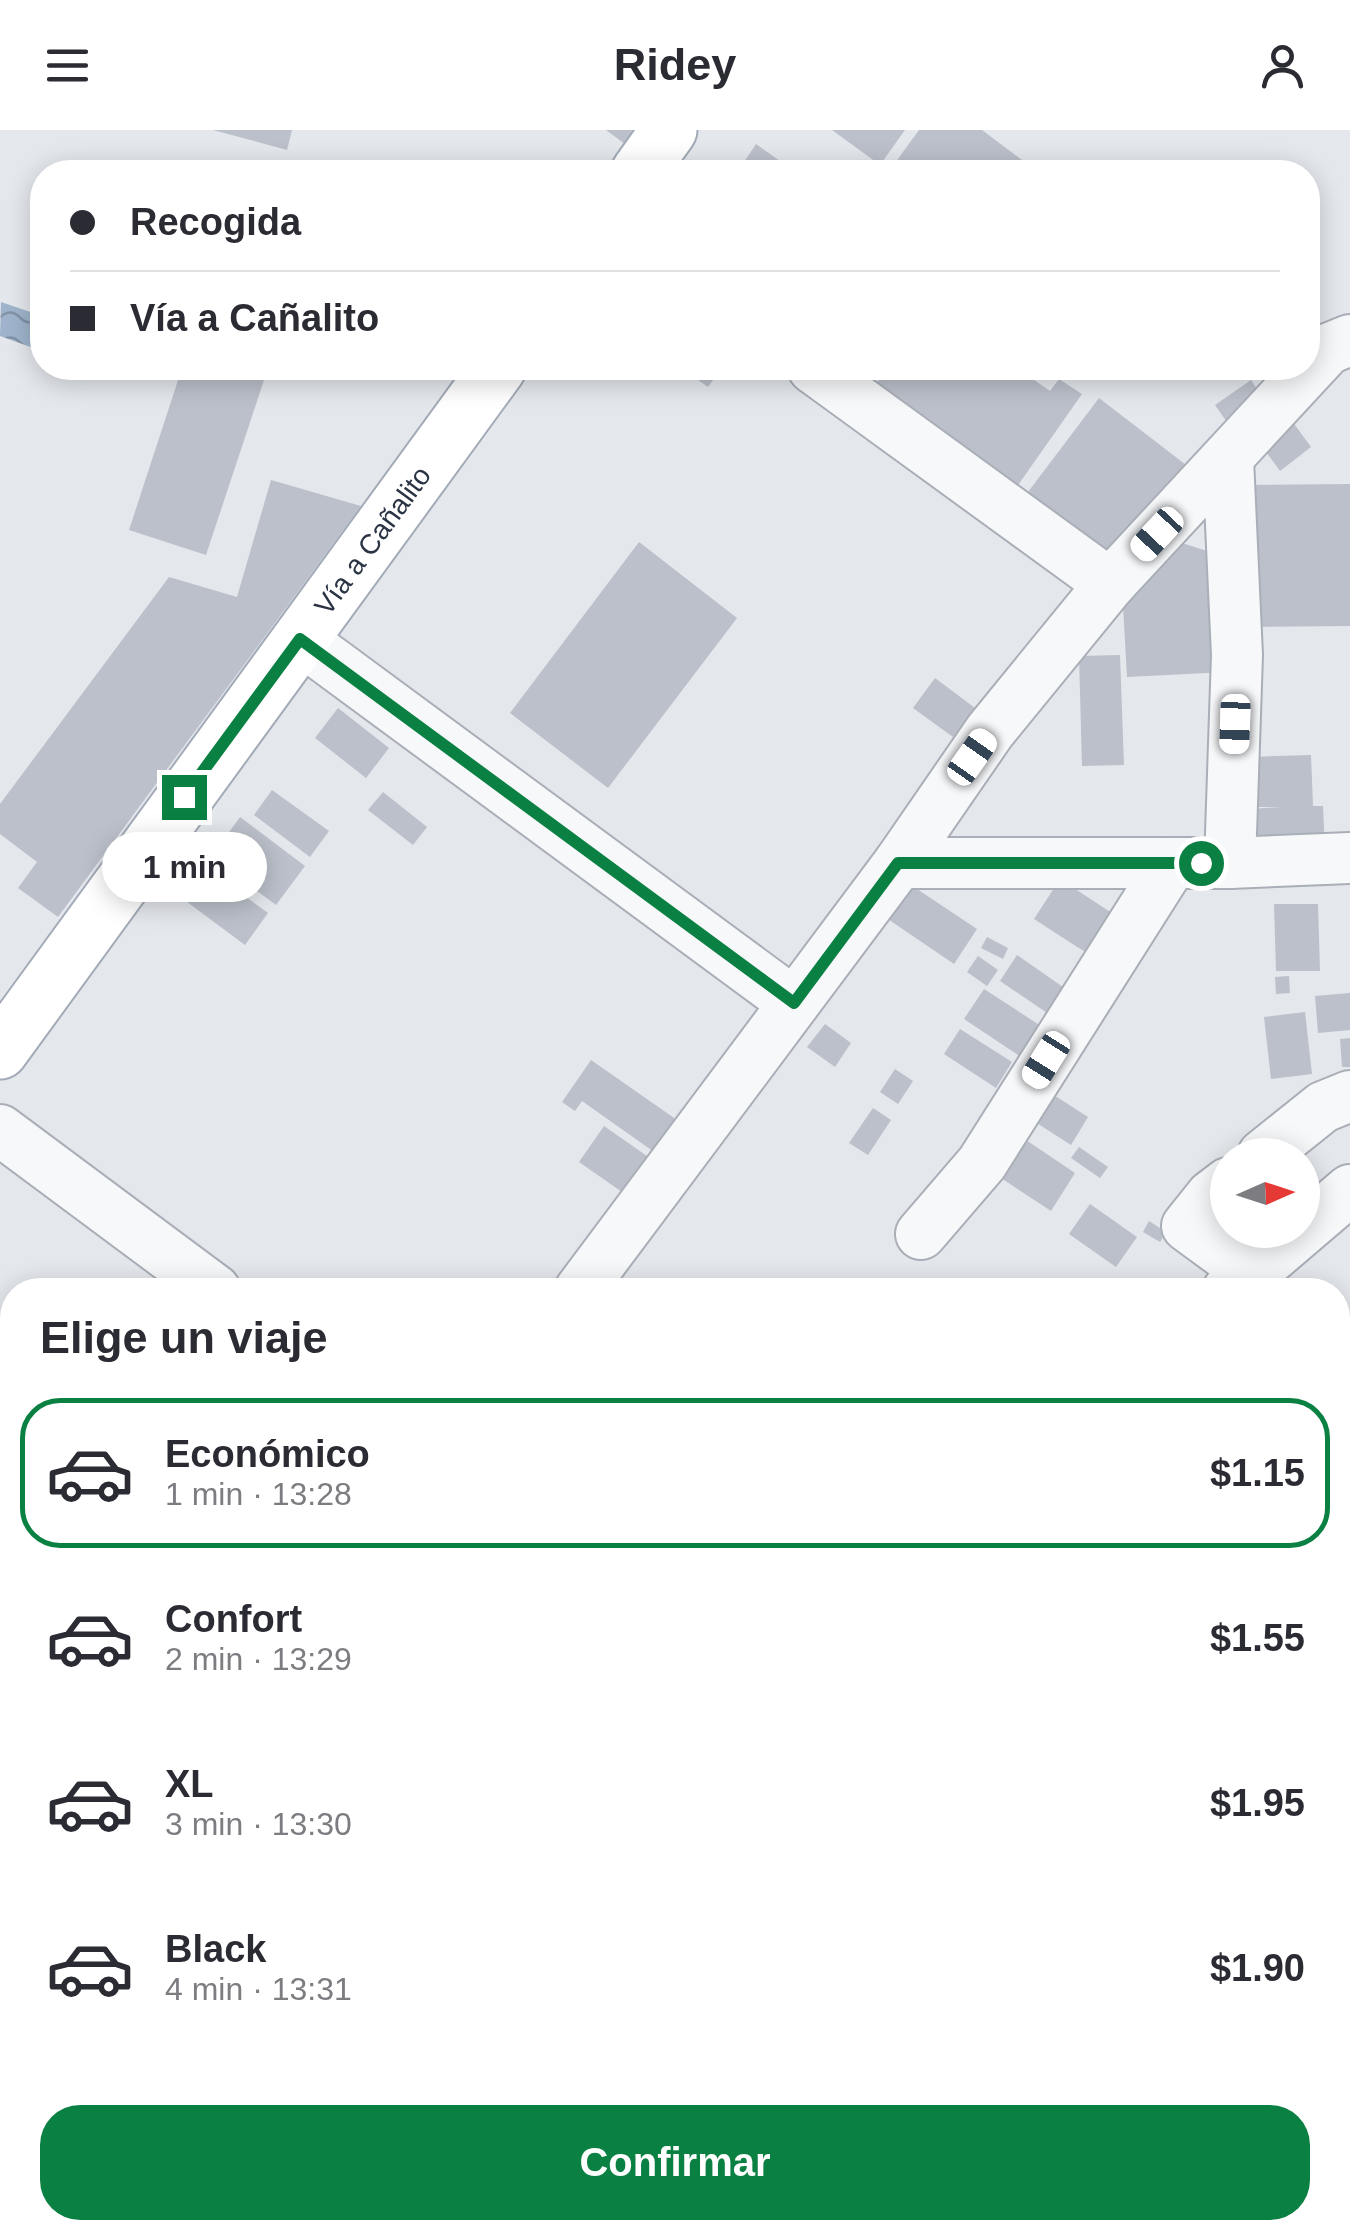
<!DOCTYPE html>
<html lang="es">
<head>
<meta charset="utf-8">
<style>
  :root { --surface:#fff; --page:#f7f7f7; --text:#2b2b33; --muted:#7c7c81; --line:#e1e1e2; --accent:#0b8043 }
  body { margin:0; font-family:Arial,sans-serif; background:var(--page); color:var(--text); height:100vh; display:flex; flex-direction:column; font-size:38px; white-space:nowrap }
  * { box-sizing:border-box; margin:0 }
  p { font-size:32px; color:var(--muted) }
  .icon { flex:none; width:55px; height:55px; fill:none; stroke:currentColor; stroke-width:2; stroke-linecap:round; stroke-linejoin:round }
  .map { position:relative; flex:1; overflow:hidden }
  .details { position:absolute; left:0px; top:1148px; width:1350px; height:962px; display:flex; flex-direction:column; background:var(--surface); border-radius:40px 40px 0 0; box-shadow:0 5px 25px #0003 }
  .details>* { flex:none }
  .top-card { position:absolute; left:30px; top:30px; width:1290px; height:220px; border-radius:40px; box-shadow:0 5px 25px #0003; display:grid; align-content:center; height:220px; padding:0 40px; background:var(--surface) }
  .needle { width:65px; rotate:87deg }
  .fabs { position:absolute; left:1210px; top:1008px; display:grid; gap:20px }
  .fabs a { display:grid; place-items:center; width:110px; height:110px; border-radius:50%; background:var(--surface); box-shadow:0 5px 25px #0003; font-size:50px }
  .end { position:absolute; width:45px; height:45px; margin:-22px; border:12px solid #0b8043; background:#fff; box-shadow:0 0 0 5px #fff }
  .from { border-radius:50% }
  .bubble { position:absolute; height:70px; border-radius:35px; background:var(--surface); box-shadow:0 5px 25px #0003; font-size:32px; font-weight:600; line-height:70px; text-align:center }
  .car { position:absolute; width:30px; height:60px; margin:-30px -15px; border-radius:12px; box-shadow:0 0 8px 2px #0007; background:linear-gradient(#fff 24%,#345 0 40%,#fff 0 76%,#345 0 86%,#fff 0) }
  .top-card b { display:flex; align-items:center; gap:35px; height:95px; font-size:38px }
  .top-card b+b { border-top:2px solid var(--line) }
  .top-card i { width:25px; height:25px; background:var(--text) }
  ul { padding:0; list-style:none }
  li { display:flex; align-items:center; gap:30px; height:150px; margin:0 20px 15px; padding:0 20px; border:5px solid transparent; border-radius:40px }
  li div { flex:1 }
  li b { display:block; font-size:38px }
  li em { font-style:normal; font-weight:600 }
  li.current { border-color:var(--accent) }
  li>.icon { width:90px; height:90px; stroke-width:1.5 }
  h2 { padding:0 40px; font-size:45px; line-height:120px }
  .action { display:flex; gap:20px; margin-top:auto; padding:20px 40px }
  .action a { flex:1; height:115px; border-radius:40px; background:var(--accent); color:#fff; font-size:40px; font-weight:600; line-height:115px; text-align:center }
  header { display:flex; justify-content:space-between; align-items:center; height:130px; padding:0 40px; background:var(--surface); font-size:45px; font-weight:600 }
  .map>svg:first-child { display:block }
  .water { fill:url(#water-waves) }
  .building { fill:#bbc0ca }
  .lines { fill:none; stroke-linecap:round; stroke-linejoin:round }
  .minor-casing { stroke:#a9aeb7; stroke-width:54 }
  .major-casing { stroke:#a3abb8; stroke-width:59 }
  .minor { stroke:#f7f8fa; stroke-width:50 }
  .major { stroke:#fff; stroke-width:55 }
  .route { stroke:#0b8043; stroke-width:12 }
  .labels { text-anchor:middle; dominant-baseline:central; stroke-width:10; stroke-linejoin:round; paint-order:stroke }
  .street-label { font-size:28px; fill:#2b3445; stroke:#f4f6f9 }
</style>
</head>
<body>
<header><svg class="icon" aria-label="menu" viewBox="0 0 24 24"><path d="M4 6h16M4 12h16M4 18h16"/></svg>Ridey<svg class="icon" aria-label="person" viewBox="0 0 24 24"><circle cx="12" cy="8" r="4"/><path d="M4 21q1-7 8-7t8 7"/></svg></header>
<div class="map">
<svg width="1350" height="2109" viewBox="0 0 1350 2109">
  <defs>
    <pattern id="water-waves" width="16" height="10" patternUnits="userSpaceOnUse" patternTransform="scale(2.5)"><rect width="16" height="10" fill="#9fb4cc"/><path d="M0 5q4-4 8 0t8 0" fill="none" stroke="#8293a7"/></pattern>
  </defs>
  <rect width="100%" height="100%" fill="#e4e7ec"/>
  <path class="water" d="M1,172L42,186V221L0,206Z"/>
  <g class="building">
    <path d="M213,0H292L287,20Z"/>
    <path d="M606,0H641L629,17Z"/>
    <path d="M832,0H905L880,35Z"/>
    <path d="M919,0H982L1038,42H893L890,40Z"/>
    <path d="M756,14L795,42L738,41Z"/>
    <path d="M182,238H268L206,425L129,400Z"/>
    <path d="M681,238H722L708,257Z"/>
    <path d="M887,238H1017L1050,261L1059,249L1082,264L1016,358L874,257Z"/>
    <path d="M1251,250L1267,274L1231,298L1215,275Z"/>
    <path d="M1099,268L1190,338L1118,432L1028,362Z"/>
    <path d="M1292,291L1311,317L1280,341L1261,315Z"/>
    <path d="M271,350L361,376L58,787L18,758L37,732L0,704V674L169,447L237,467Z"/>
    <path d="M1350,354V496L1250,497L1248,355Z"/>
    <path d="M1166,408L1220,425L1227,542L1127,547L1122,458Z"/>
    <path d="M639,412L737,488L608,658L510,583Z"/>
    <path d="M1120,525L1124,635L1082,636L1079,526Z"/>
    <path d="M935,548L975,578L953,607L913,578Z"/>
    <path d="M338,578L389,618L366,648L315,608Z"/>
    <path d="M1311,625L1313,676H1323L1325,721L1252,724L1250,679L1281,677H1250L1249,627Z"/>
    <path d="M272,660L329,701L310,727L254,685Z"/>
    <path d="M383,662L427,697L413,715L368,680Z"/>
    <path d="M240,687L305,736L276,775L211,727Z"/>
    <path d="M206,738L268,783L245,815L183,769Z"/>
    <path d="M902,749L977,799L954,834L879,783Z"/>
    <path d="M1060,749L1121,789L1096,829L1034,789Z"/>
    <path d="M1274,774H1318L1320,841H1276Z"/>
    <path d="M987,807L1008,818L1003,829L981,818Z"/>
    <path d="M1017,825L1073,864L1056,889L1000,851Z"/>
    <path d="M978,826L998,840L987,856L967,842Z"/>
    <path d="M1289,846L1290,863L1276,864L1275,847Z"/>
    <path d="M984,859L1044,898L1024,929L964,889Z"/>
    <path d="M1350,863V900L1318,903L1315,866Z"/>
    <path d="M1305,882L1312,944L1271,949L1264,887Z"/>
    <path d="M825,894L851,913L835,937L807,917Z"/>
    <path d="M960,899L1012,932L996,958L944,924Z"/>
    <path d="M1350,908V937H1342L1340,909Z"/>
    <path d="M591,930L687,997L664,1029L582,971L575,981L562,972Z"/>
    <path d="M895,939L913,951L898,974L880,962Z"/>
    <path d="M1049,962L1088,987L1071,1015L1032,990Z"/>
    <path d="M873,978L891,990L868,1025L849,1013Z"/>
    <path d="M604,996L647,1026L622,1062L579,1032Z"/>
    <path d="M1023,1008L1075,1043L1051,1081L998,1046Z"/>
    <path d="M1079,1017L1108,1037L1100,1048L1071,1028Z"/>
    <path d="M1090,1074L1137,1107L1116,1137L1069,1104Z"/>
    <path d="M1149,1091L1166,1102L1160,1112L1143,1102Z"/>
    <path d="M1338,1539H1350V1569L1338,1568Z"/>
    <path d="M0,1668L12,1678V1741L0,1731Z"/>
    <rect x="640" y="2098" width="58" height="11"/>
    <path d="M812,2098H838V2109H813Z"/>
    <rect x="893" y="2098" width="69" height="11"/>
    <path d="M1102,2098H1123L1124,2109H1103Z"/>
  </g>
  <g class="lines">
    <g class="minor-casing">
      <g id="minor">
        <path d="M813,238L1110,454"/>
        <path d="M1228,329L1237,525L1230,733"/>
        <path d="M300,509L794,873"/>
        <path d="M899,733H1230L1350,728"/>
        <path d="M0,1000L215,1160"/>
        <path d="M1263,1025L1323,977L1350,966"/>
        <path d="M1228,1053L1211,1066L1187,1096L1251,1143"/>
        <path d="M921,1104L982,1033L1172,733"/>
        <path d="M580,1160L899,733L990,601L1110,454L1328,219L1350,210"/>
        <path d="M1228,1160L1268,1130L1350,1060"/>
        <path d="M0,1626L12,1634"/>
        <path d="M1338,1686H1350"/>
        <path d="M225,2098L226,2109"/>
        <path d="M476,2098V2109"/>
        <path d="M984,2098V2109"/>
        <path d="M1216,2098L1217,2109"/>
        <path d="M734,2109V2098"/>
      </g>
    </g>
    <g class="major-casing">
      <g id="major">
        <path d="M639,42L669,0"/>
        <path id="s1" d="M0,921L498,238"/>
      </g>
    </g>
    <use href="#minor" class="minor"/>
    <use href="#major" class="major"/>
  </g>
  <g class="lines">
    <path class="route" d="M184,667L300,509L794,873L898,733H1201"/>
  </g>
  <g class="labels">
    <g class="street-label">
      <text stroke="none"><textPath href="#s1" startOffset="632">Vía a Cañalito</textPath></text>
    </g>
  </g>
</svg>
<div class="fabs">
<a><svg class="needle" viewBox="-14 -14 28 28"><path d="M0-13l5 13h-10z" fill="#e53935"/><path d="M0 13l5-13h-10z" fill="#7c7c81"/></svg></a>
</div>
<i class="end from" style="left:1201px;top:733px"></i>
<i class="end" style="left:184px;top:667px"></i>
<div class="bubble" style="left:102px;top:702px;width:165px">1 min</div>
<i class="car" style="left:1157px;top:404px;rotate:223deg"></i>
<i class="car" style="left:1235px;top:594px;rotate:182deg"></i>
<i class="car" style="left:972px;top:627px;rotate:35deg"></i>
<i class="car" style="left:1046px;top:930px;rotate:212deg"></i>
<div class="top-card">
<b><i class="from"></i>Recogida</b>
<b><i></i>Vía a Cañalito</b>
</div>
<section class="details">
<h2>Elige un viaje</h2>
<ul>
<li class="current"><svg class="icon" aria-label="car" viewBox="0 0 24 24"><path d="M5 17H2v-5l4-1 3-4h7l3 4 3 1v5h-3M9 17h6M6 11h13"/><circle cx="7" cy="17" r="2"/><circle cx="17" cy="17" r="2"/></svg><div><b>Económico</b><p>1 min · 13:28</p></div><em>$1.15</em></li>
<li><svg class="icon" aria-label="car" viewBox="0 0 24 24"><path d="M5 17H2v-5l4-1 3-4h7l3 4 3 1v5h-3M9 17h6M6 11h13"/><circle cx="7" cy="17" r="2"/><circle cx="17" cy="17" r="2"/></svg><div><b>Confort</b><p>2 min · 13:29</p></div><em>$1.55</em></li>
<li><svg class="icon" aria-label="car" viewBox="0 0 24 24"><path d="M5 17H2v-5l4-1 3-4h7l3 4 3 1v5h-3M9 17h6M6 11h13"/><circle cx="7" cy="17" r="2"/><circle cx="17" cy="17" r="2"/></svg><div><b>XL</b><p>3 min · 13:30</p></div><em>$1.95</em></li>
<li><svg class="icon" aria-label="car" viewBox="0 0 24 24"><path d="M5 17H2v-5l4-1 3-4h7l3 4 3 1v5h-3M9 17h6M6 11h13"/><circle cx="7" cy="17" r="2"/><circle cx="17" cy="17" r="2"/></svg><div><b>Black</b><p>4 min · 13:31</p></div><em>$1.90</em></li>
</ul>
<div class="action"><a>Confirmar</a></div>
</section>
</div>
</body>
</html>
